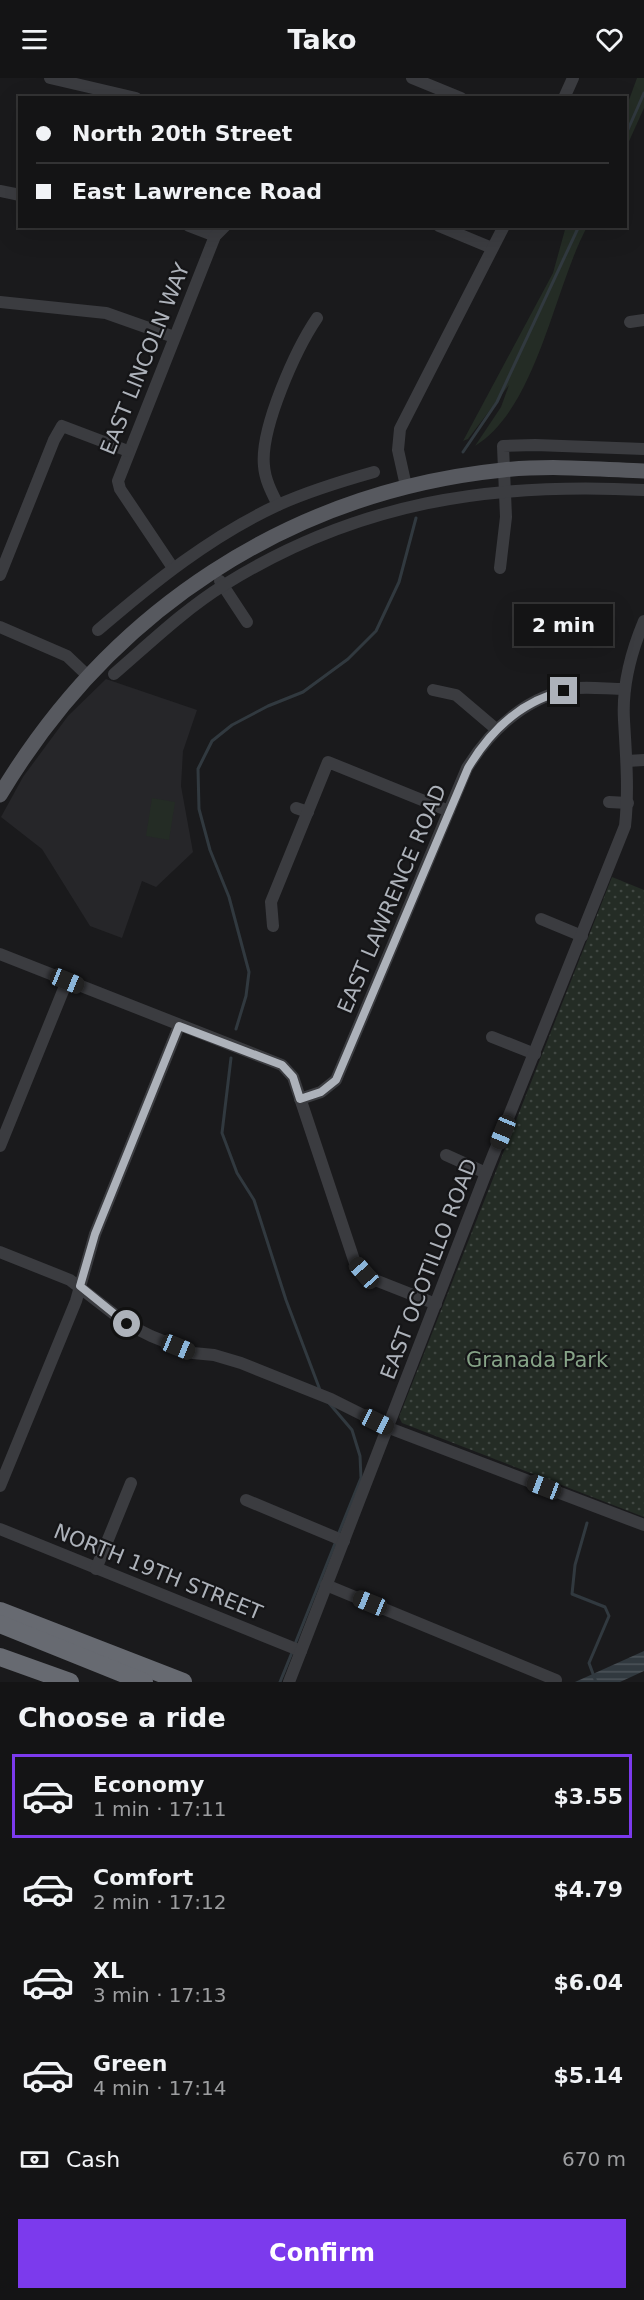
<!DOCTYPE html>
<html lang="en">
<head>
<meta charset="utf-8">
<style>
  :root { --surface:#141415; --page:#212122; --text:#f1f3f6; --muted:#9d9ea0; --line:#333334; --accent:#7c3aed }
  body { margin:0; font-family:"DejaVu Sans",sans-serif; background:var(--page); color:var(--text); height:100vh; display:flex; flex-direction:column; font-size:22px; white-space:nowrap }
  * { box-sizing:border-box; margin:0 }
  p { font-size:20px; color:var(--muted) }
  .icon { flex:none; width:33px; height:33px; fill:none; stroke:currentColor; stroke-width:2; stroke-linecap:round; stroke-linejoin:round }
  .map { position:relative; height:1604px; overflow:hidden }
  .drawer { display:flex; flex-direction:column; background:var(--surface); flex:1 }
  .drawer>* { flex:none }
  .hud { position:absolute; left:18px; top:18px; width:609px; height:132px; border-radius:0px; box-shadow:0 6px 24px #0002,0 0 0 2px var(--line); display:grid; align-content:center; height:132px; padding:0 18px; background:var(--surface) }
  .end { position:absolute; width:27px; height:27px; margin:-14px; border:8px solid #adb2ba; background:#111; box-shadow:0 0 0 3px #111 }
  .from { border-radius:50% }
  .bubble { position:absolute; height:42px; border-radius:0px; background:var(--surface); box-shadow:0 6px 24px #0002,0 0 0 2px var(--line); font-size:20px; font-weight:800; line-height:42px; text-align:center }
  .car { position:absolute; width:18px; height:36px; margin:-18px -9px; border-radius:8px; box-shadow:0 0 4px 2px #0007; background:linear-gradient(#222 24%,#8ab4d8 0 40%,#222 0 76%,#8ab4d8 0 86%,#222 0) }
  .hud b { display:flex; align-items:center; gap:21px; height:57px; font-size:22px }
  .hud b+b { border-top:2px solid var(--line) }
  .hud i { width:15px; height:15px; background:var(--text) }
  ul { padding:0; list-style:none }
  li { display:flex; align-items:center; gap:18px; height:84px; margin:0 12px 9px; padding:0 6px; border:3px solid transparent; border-radius:0px }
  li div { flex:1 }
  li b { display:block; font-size:22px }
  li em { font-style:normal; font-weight:800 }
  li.on { border-color:var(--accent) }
  li>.icon { width:54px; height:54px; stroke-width:1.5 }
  h2 { padding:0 18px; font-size:27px; line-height:72px }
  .pay { display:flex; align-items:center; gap:15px; height:66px; padding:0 18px; font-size:22px }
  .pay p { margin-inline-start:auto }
  .primary-button { display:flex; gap:12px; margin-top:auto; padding:12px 18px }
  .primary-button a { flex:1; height:69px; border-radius:0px; background:var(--accent); color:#fff; font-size:24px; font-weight:800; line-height:69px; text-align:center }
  header { display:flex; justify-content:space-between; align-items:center; height:78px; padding:0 18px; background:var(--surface); font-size:27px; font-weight:800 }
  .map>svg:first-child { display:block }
  .built { fill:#262629 }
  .grass { fill:#242c25 }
  .park { fill:url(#park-dots) }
  .water { fill:url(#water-rules) }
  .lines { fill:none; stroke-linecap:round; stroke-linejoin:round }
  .stream { stroke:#31393f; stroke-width:3 }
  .minor { stroke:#3b3c40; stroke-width:12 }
  .major { stroke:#57595f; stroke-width:15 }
  .highway { stroke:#676a71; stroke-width:18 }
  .route { stroke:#adb2ba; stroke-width:8 }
  .labels { text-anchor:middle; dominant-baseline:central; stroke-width:4.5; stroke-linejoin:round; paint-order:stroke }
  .street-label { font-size:21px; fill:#adb2ba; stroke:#151517 }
  .park-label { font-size:21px; fill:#86a387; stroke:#151517 }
</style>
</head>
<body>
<header><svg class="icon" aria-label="menu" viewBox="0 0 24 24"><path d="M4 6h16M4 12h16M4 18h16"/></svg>Tako<svg class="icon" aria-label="heart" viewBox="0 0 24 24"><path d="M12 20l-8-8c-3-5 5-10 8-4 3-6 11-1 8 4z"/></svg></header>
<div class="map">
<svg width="644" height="1604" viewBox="0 0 644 1604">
  <defs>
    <pattern id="park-dots" width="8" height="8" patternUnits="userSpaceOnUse" patternTransform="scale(1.5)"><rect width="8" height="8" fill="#242c25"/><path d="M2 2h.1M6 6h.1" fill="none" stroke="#414843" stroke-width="1.8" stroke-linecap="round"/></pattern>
    <pattern id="water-rules" width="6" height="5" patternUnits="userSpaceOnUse" patternTransform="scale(1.5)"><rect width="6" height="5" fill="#31393f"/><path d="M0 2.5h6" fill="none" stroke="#4c5359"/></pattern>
  </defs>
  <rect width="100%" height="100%" fill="#1a1a1c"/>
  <path class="built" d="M106,601L197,632L183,673L181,708L193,774L156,809L142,803L122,860L90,848L42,771L1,739L23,699L68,638Z"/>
  <g class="grass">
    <path d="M637,0H644V30L626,70V30Z"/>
    <path d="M566,148L587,149C554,210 537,330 475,368L501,329L509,307L468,361L463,363L553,195Z"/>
    <path d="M152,720L175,724L169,762L146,758Z"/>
  </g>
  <path class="park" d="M612,799L644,812V1439L402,1345L399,1339Z"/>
  <path class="water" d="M644,1573V1593L620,1604H575Z"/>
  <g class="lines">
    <g class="stream">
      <path d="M626,56L644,15"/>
      <path d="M463,374L497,324L579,148"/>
      <path d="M236,951L246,918L249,894L229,819L210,772L199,731L198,691L212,663L232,647L268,628L303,614L348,581L376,553L399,504L416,440"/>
      <path d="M231,980L222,1055L237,1095L254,1122L286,1222L320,1312"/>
      <path d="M329,1325L352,1352L360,1378L361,1400L338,1457"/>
      <path d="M587,1445L575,1487L572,1516L605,1529L609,1538L589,1585L596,1604"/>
      <path d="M295,1566L336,1463"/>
      <path d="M280,1604L293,1572"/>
    </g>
    <g class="minor">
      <path d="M50,0L136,20"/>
      <path d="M412,0L461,20"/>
      <path d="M564,20L573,0"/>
      <path d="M0,113L20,117"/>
      <path d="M189,148L215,158"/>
      <path d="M439,148L492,170"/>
      <path d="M0,224L106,235L174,259"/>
      <path d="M630,244L644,242"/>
      <path d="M406,408L398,372L400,351L504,148"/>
      <path d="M278,427C272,415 265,402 264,388C260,350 296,271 317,240"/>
      <path d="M173,490L120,411L118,403L215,158L225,148"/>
      <path d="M500,490L506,439L503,368L535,367L644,371"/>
      <path d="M0,497L54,362L62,348L128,373"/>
      <path d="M220,503L247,544"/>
      <path d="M0,549L67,578L88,598"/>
      <path d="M98,552C154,504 211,458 278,427C309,413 342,403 374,394"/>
      <path d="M114,596C150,565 184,532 224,507C357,424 490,404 644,412"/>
      <path d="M433,612L456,617L496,651"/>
      <path d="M627,683L644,682"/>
      <path d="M609,724L628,725"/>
      <path d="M296,730L308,734"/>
      <path d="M541,841L582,858"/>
      <path d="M273,848L271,824L328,684L449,733"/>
      <path d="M0,876L282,987L293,999L355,1185L375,1202L436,1226"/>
      <path d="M492,959L535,976"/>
      <path d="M300,1021L321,1014L336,1002L467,690C492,650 529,616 578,610C593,609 610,611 625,611"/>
      <path d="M0,1068L67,903"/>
      <path d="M446,1077L486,1095"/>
      <path d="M0,1174L70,1202L127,1246L151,1258L193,1275L214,1277L241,1285L331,1321L389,1350L644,1447"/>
      <path d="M0,1408L76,1223L95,1156L179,948"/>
      <path d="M246,1422L344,1463"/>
      <path d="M0,1451L301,1573"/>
      <path d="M96,1491L131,1405"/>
      <path d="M326,1507L556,1602"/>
      <path d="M289,1604L486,1095L625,748C629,712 626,678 624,642C622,609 631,574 644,543"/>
    </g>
    <path class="major" d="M0,717C110,533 289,414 503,392C550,387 597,391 644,393"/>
    <g class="highway">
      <path d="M0,1533L183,1604"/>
      <path d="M0,1546L144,1604"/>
      <path d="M0,1579L70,1604"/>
    </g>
  </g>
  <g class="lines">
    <path class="route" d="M127,1246L80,1208L95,1156L179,948L282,987L293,999L300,1021L321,1014L336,1002L468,690C490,653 521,623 564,613"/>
  </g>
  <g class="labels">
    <g class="street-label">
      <text transform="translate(145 281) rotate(-68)">EAST LINCOLN WAY</text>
      <text transform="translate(392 821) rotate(-67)">EAST LAWRENCE ROAD</text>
      <text transform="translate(429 1191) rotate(-69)">EAST OCOTILLO ROAD</text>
      <text transform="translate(158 1494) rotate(22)">NORTH 19TH STREET</text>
    </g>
    <g class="park-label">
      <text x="537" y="1282">Granada Park</text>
    </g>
  </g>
</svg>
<i class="end from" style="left:127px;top:1246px"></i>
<i class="end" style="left:564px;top:613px"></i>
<div class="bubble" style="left:514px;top:526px;width:99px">2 min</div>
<i class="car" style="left:67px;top:903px;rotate:112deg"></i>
<i class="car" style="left:503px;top:1054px;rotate:202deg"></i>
<i class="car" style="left:364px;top:1195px;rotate:319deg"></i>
<i class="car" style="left:178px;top:1269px;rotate:112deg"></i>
<i class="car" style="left:377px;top:1344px;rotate:116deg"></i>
<i class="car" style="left:544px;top:1409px;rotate:291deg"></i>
<i class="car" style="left:370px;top:1525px;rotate:292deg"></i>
<div class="hud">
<b><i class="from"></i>North 20th Street</b>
<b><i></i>East Lawrence Road</b>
</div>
</div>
<section class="drawer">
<h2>Choose a ride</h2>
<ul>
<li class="on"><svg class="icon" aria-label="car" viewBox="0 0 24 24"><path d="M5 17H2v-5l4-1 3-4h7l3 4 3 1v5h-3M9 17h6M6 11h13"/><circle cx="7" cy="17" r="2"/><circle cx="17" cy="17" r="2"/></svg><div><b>Economy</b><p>1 min · 17:11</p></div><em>$3.55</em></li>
<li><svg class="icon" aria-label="car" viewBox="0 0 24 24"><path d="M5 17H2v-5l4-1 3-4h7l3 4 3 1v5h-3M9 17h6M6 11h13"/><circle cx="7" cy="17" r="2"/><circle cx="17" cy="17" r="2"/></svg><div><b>Comfort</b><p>2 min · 17:12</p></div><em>$4.79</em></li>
<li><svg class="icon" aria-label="car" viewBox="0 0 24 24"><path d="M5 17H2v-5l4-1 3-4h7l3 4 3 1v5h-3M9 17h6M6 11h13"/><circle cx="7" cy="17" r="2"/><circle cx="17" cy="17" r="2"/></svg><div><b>XL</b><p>3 min · 17:13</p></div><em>$6.04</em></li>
<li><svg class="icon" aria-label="car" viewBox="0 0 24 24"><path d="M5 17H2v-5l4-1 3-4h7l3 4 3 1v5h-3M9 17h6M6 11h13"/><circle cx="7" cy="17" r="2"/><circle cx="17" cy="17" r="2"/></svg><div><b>Green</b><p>4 min · 17:14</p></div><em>$5.14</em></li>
</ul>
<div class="pay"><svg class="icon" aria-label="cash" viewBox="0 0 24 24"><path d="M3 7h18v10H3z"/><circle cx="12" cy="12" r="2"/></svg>Cash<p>670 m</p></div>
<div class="primary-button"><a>Confirm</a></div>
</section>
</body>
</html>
